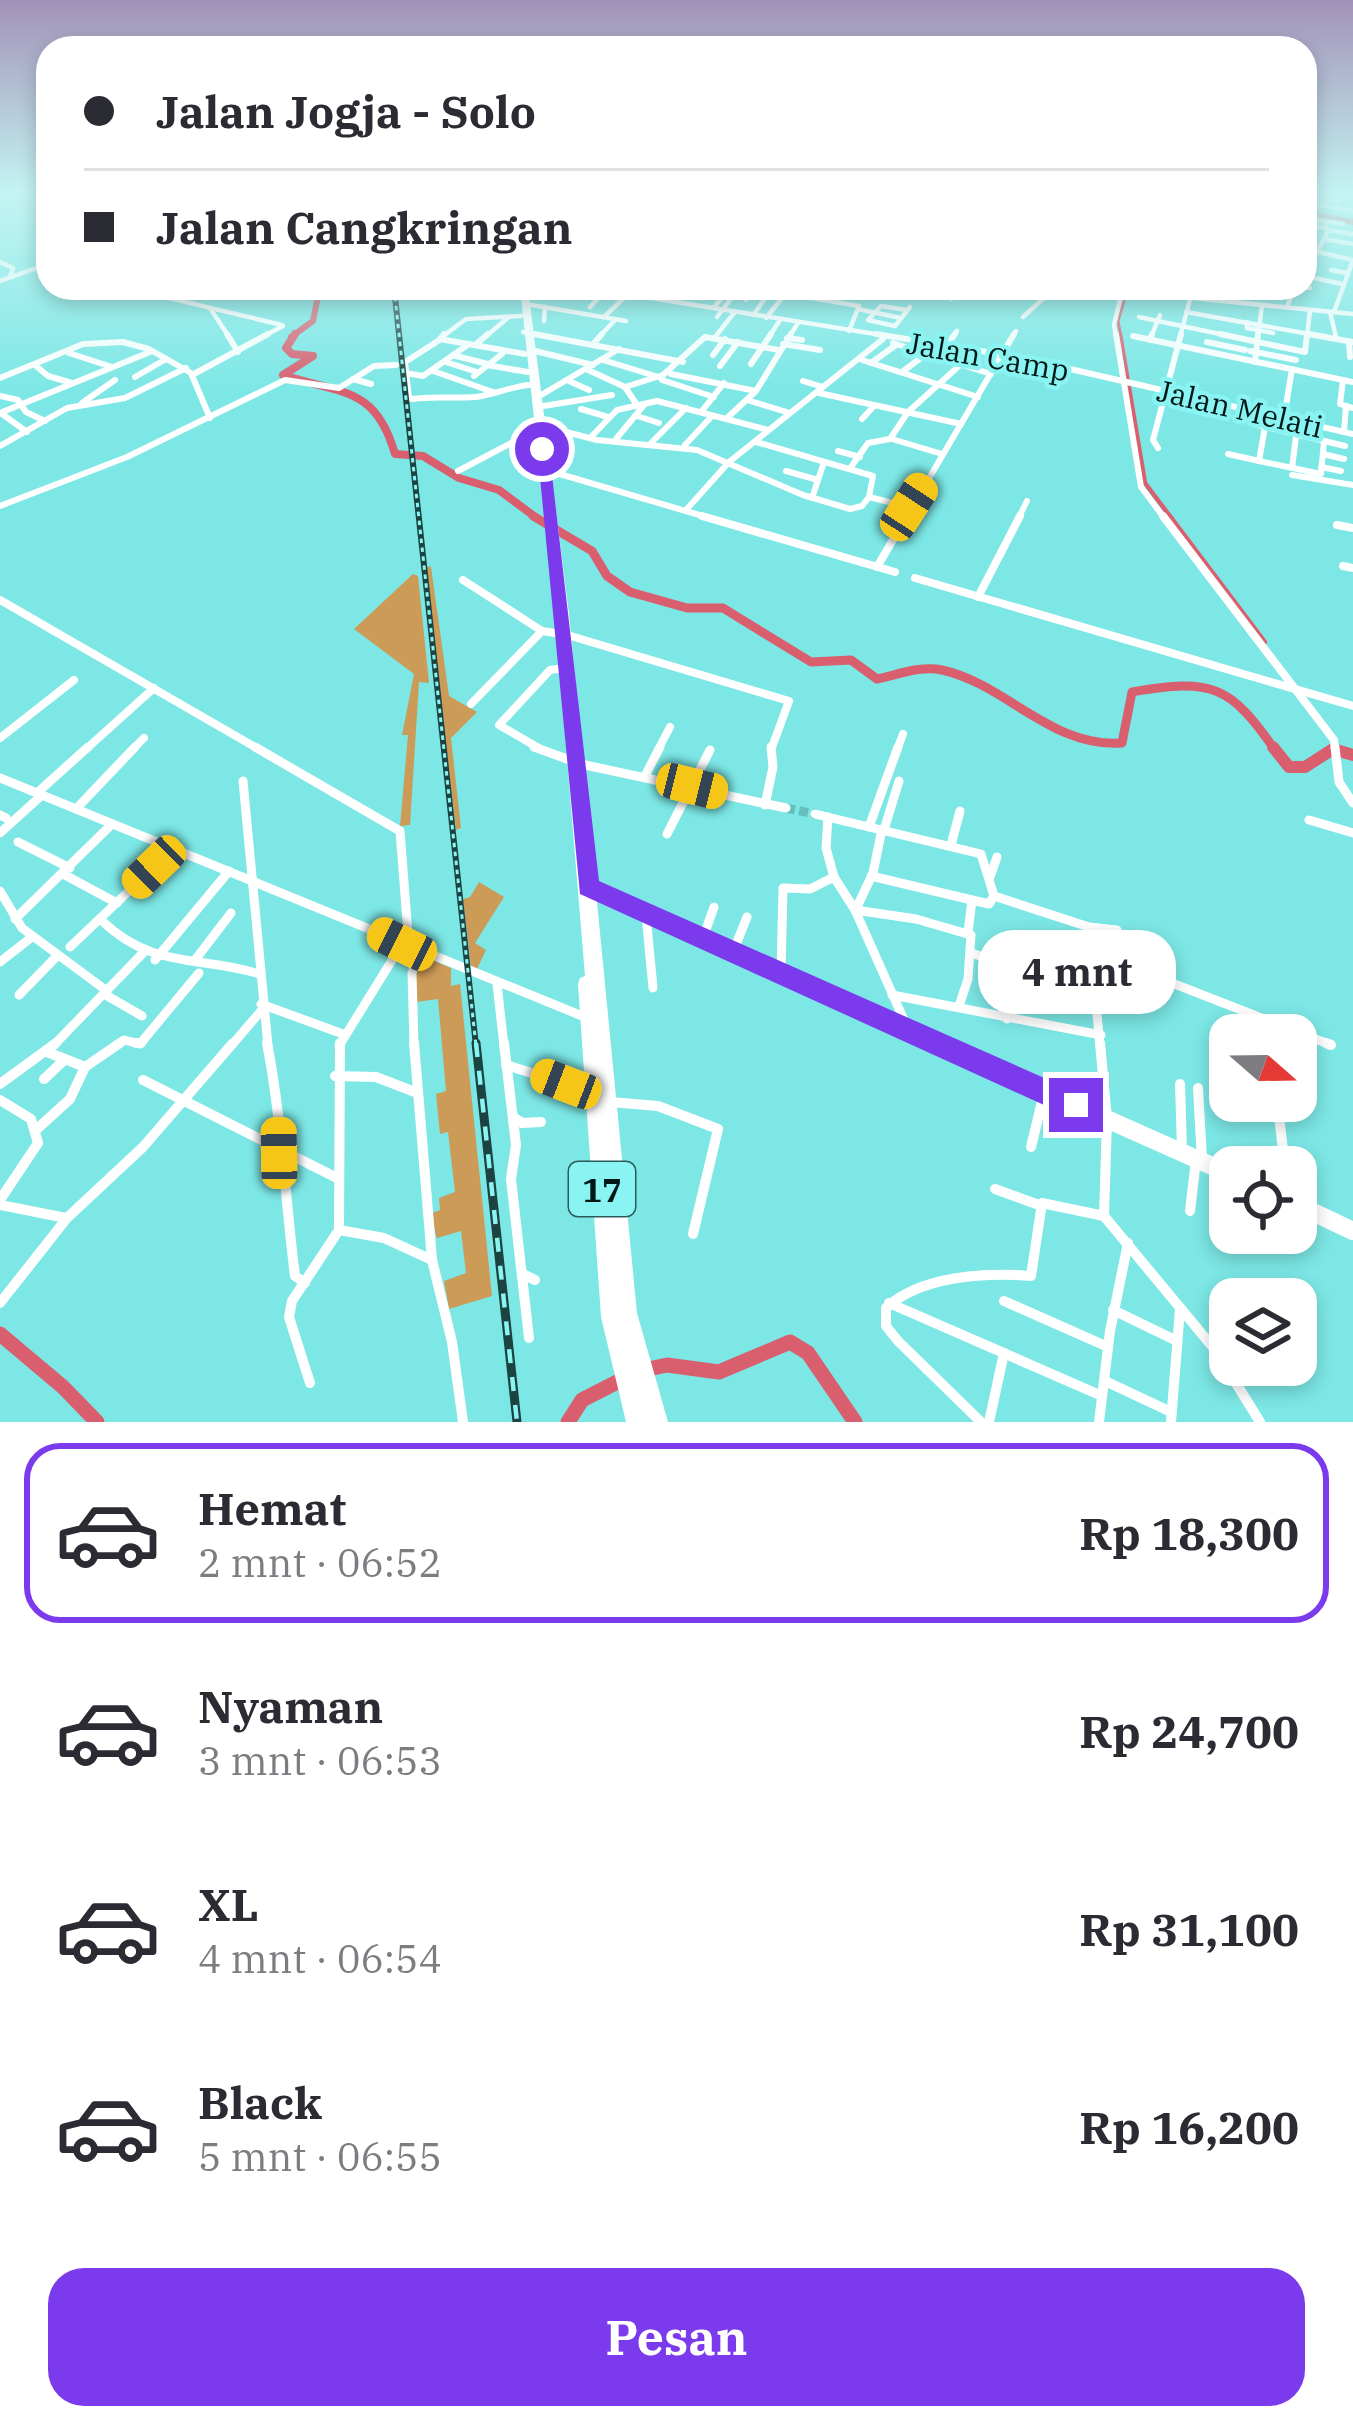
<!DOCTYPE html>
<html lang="id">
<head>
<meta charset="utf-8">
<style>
  :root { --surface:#fff; --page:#f2f2f3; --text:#2b2b33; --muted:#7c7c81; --line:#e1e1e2; --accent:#7c3aed }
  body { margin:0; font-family:"IBM Plex Serif",serif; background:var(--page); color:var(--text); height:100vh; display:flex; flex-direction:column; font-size:45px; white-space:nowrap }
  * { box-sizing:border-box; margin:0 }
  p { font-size:39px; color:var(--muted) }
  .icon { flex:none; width:66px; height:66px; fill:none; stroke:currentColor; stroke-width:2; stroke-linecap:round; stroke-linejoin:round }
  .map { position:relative; height:1422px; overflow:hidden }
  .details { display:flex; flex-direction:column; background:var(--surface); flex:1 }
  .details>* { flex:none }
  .banner { position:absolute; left:36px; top:36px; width:1281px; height:264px; border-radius:36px; box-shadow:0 6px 18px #0003; display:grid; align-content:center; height:264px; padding:0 48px; background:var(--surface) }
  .needle { width:78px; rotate:110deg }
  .fabs { position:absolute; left:1209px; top:1014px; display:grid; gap:24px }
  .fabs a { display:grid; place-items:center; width:108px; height:108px; border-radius:24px; background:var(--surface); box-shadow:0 6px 18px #0003; font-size:60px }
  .end { position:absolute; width:54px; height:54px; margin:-27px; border:15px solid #7c3aed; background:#fff; box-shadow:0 0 0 6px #fff }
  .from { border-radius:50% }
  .bubble { position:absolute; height:84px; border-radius:36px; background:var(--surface); box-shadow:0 6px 18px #0003; font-size:39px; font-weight:700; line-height:84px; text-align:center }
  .car { position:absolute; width:36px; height:72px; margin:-36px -18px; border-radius:15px; box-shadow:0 0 9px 3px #0007; background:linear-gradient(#f5c518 24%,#345 0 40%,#f5c518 0 76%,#345 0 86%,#f5c518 0) }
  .banner b { display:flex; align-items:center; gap:42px; height:114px; font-size:45px }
  .banner b+b { border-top:3px solid var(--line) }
  .banner i { width:30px; height:30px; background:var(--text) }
  ul { padding:21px 0 0; list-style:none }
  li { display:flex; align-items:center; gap:36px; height:180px; margin:0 24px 18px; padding:0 24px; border:6px solid transparent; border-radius:36px }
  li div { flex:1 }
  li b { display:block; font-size:45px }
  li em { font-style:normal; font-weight:700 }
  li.selected { border-color:var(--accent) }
  li>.icon { width:108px; height:108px; stroke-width:1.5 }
  .action { display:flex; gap:24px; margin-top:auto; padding:24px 48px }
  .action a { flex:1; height:138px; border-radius:36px; background:var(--accent); color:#fff; font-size:48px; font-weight:700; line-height:138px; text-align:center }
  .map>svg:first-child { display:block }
  .green { fill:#cc9b57 }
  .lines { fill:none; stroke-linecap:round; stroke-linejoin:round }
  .canal-far2 { stroke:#d95f6f; stroke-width:3 }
  .canal-far1 { stroke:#d95f6f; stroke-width:4.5 }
  .canal { stroke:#d95f6f; stroke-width:6 }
  .river-far4 { stroke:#d95f6f; stroke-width:6 }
  .river-far3 { stroke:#d95f6f; stroke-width:8 }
  .river-far2 { stroke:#d95f6f; stroke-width:9 }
  .river-far1 { stroke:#d95f6f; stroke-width:12 }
  .river { stroke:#d95f6f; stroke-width:15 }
  .minor-tunnel { stroke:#64bebc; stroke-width:9; stroke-dasharray:9 4.5; stroke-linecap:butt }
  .minor-far4 { stroke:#fff; stroke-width:4.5 }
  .minor-far3 { stroke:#fff; stroke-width:6 }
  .minor-far2 { stroke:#fff; stroke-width:8 }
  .minor-far1 { stroke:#fff; stroke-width:9 }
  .minor { stroke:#fff; stroke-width:10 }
  .major-far1 { stroke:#fff; stroke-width:14 }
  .major { stroke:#fff; stroke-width:18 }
  .highway { fill:#fff; fill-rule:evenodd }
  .rail-far1-casing { stroke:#1b4341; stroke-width:6 }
  .rail-casing { stroke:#1b4341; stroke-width:9 }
  .rail-far1 { stroke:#8af4f2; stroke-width:3; stroke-dasharray:4.5; stroke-linecap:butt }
  .rail { stroke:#8af4f2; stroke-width:4.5; stroke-dasharray:14; stroke-linecap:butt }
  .route { fill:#7c3aed }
  .labels { text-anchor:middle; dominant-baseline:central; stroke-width:9; stroke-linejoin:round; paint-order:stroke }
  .far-street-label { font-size:30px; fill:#021817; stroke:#8af4f2 }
  .shield { fill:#8af4f2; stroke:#2b5a59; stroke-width:3 }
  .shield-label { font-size:33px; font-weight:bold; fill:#021817 }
</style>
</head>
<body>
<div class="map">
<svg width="1353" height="1422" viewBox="0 0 1353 1422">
  <rect width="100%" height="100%" fill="#7ce7e5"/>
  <g class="green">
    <path d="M425,566L431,567L449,696L477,712L451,738L461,828L456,830Z"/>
    <path d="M413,574L418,576L429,683L419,682L410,825L400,826L408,735H402L414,674L354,629Z"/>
    <path d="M479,882L504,897L475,943L486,950L476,971L471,968L463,899L470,897Z"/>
    <path d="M427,958L451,968V986L460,984L492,1296L449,1309L444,1281L466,1273L461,1231L437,1238L430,1214L440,1210L439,1198L455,1192L448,1132L440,1134L436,1094L446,1091L438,999L416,1002L414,969L422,968Z"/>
  </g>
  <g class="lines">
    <path class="canal-far2" d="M1121,337L1118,321L1128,288"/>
    <path class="canal-far1" d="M1120,334L1145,483L1172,519"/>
    <path class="canal" d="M1169,516L1264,642"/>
    <g class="river-far4">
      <path d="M1305,213L1353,222"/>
      <path d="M291,337L313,321L317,301"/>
    </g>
    <path class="river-far3" d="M295,334L286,348L292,354L313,356L283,375C343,394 376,387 395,454L423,456L459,478L499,490L538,519"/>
    <g class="river-far2">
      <path d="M533,516L592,551L607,576L630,592L687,608H723L811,662L851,660L877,679C897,675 921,665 942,670C1006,684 1051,748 1122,743L1132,692C1212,678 1230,685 1275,750"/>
      <path d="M1331,750H1338"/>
    </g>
    <path class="river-far1" d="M1273,747L1289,767H1305L1333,749L1353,755"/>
    <g class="river">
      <path d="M0,1334L63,1387L97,1422"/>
      <path d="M644,1370L667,1365L719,1372L790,1342L808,1353L855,1422"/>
      <path d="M568,1422L582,1400L627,1377"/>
    </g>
    <path class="minor-tunnel" d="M786,808L815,814"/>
    <g class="minor-far4">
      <path d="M1330,193L1353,198"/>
      <path d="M1305,202L1353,211"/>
      <path d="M1316,204L1320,198L1337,201"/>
      <path d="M1305,218L1343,224"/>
      <path d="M1305,226L1327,228"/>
      <path d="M1328,230L1353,234"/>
      <path d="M1324,239L1353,244"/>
      <path d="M1305,249L1353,260L1334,312"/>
      <path d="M1317,252L1328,231L1325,221"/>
      <path d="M0,262L13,268L10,277"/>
      <path d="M1331,270L1347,273"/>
      <path d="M1305,276L1342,284"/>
      <path d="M0,281L48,264"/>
      <path d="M1305,287L1310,288"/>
      <path d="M127,288L282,325"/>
      <path d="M417,288L447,296L461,288"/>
      <path d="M512,288L518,289"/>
      <path d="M589,288L894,337"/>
      <path d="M751,288L859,306L849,331"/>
      <path d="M1094,288L1353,314"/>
      <path d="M1281,288L1293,291"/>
      <path d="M951,299L960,288"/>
      <path d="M746,300L754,289"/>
      <path d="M1219,300L1226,288"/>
      <path d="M1236,302L1238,288"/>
      <path d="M526,304L626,321"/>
      <path d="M590,307L604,292"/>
      <path d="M714,307L726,294"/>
      <path d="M1287,307L1294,288"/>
      <path d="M210,308L229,337"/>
      <path d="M858,309L901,318"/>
      <path d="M907,310L881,306L868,320L895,326L910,307"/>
      <path d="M1186,312L1326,337"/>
      <path d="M1330,312L1336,337"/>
      <path d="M754,314L770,291"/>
      <path d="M604,317L626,296"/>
      <path d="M717,317L739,288"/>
      <path d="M1023,317L1055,288"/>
      <path d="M1139,317L1234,337"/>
      <path d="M766,318L790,288"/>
      <path d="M544,321L545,307"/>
      <path d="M1247,322V328L1273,333"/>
      <path d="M523,332L550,337"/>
      <path d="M1133,336L1138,337"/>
      <path d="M262,337L283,326"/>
      <path d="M442,337L466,319L521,316"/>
      <path d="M485,337L509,317"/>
      <path d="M599,337L615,320"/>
      <path d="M715,337L734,313"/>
      <path d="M769,337L780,320"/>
      <path d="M789,337L798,323"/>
      <path d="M952,337L957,331"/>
      <path d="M1012,337L1016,331"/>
      <path d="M1116,337L1114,325L1123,288"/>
      <path d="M1151,337L1160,315"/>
      <path d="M1180,337L1193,288"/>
      <path d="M1258,337L1262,305"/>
      <path d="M1307,337L1310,310"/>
    </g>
    <g class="minor-far3">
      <path d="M227,334L238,352"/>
      <path d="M534,334L683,362"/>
      <path d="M876,334L1018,357L1353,434"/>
      <path d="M1116,334L1141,487L1165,519"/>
      <path d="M1220,334L1305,352L1307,334"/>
      <path d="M1309,334L1353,342"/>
      <path d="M1133,336L1353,382"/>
      <path d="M787,338L802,340"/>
      <path d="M440,339L444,334"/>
      <path d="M440,339L525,354"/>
      <path d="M1150,340L1152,334"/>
      <path d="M1349,341L1350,357"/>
      <path d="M595,342L602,334"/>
      <path d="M1207,342L1245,350"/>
      <path d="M893,343L991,374"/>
      <path d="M783,344L820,350"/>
      <path d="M475,345L488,334"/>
      <path d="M531,350L593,365"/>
      <path d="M1250,351L1296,360"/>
      <path d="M69,353L112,367"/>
      <path d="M713,355L725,339"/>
      <path d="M456,356L488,364"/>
      <path d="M937,358L955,334"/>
      <path d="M603,360L662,378"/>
      <path d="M862,360L978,397"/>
      <path d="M446,362L477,372"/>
      <path d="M1255,362L1258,334"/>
      <path d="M405,363L409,398L413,399C435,395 462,400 482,396C498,393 511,387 529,385"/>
      <path d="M871,363L896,345"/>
      <path d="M402,364L441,339"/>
      <path d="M751,364L771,334"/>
      <path d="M487,365L528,372"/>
      <path d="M36,366L48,376L72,383"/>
      <path d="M720,366L738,342"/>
      <path d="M588,370L625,387L637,405"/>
      <path d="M433,371L493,392"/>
      <path d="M902,372L926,354"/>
      <path d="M406,373L423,376L469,344"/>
      <path d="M671,374L756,391"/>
      <path d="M192,375L268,334"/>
      <path d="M474,376L502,354"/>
      <path d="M135,377L166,359"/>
      <path d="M0,378L83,344L123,342L149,349L191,373L210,418"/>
      <path d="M353,379L371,384"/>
      <path d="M662,380L714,397"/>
      <path d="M1343,380L1340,404L1346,406"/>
      <path d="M569,381L589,390"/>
      <path d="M803,381L823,387"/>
      <path d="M625,387L663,375L705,337L779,350"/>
      <path d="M819,393L961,424"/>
      <path d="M0,396L18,400L26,412L45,421"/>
      <path d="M536,398L619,349"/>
      <path d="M747,400L790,413"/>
      <path d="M82,403L115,380"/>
      <path d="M537,407L612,395"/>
      <path d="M581,409L608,417"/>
      <path d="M702,411L724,383"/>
      <path d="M0,413L150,352"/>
      <path d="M2,414L27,432"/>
      <path d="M637,416L659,423"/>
      <path d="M1284,418L1292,369"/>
      <path d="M726,419L756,391L791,334"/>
      <path d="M862,419L874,406"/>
      <path d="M1254,424L1345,446"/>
      <path d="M539,425L597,440L697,450L803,495L850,509L862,506L869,497L909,507"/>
      <path d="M1265,427L1259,461L1321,474L1324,441"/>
      <path d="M1344,432L1346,406L1353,408"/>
      <path d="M590,438L617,410L657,401L768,430"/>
      <path d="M616,439L644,405"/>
      <path d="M892,439L942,454"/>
      <path d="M756,442L873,476L869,497"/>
      <path d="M651,443L686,408"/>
      <path d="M685,445L712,416"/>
      <path d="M0,446L67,408L125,398L186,368"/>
      <path d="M1158,448L1153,440L1181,334"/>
      <path d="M838,451L860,457"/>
      <path d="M1228,454L1259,461"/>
      <path d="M1323,454L1344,459"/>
      <path d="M521,458L537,460"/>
      <path d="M851,467L868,443L890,439L908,412L960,365"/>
      <path d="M1321,467L1341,471"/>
      <path d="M1292,468L1298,421"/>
      <path d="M546,470L713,519"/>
      <path d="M458,471L534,431"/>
      <path d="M786,471L818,480"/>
      <path d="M1292,475L1353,485"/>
      <path d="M812,498L823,465"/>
      <path d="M0,506L127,457L285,380L339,388L374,366L396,365"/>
      <path d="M686,510L729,462L883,339"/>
      <path d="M905,519L1014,334"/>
      <path d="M1018,519L1027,501"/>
    </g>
    <g class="minor-far2">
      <path d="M702,516L895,572"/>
      <path d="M1163,516L1334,740L1335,750"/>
      <path d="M1337,525L1353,528"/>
      <path d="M1343,566L1353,568"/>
      <path d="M877,567L907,516"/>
      <path d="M915,578L1353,706"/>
      <path d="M463,580L542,631L555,633"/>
      <path d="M978,597L1020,516"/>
      <path d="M0,600L260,750"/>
      <path d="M564,634L789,701L771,750"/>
      <path d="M471,704L542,631"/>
      <path d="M0,738L74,680"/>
      <path d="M85,750L154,688"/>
      <path d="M132,750L144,738"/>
      <path d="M542,750L499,725L550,670L558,669"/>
      <path d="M658,750L670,727"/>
      <path d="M897,750L903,734"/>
    </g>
    <g class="minor-far1">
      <path d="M255,747L400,831L409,947"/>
      <path d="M534,747L567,759"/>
      <path d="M1335,747L1339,782L1353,803"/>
      <path d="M576,763L786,808"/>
      <path d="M645,776L660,747"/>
      <path d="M0,778L587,1018"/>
      <path d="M243,781L268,1046"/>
      <path d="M37,793L88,747"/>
      <path d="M765,805L773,767L771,747"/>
      <path d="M76,809L135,747"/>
      <path d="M815,814L981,854L994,896"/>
      <path d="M0,815L6,818"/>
      <path d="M828,817L826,848L834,877L855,910L908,1029"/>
      <path d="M1309,820L1353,833"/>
      <path d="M869,827L898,747"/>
      <path d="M884,830L899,781"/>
      <path d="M0,833L42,795"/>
      <path d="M667,834L710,750"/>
      <path d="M18,842L70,868"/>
      <path d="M951,845L960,811"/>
      <path d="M63,874L117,903"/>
      <path d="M871,876L972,900"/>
      <path d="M990,877L997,857"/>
      <path d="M0,891L22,928L107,991"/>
      <path d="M856,909L873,873L882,829"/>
      <path d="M855,910L916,919L971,935L968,979L959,1006"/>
      <path d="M646,915L653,988"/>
      <path d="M15,919L112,824"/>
      <path d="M101,920C153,970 197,955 260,974"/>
      <path d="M1089,927L1100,1046"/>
      <path d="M968,933L972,900L989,904L994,896L1089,927L1117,930"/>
      <path d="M703,938L714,907"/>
      <path d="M70,947L174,848"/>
      <path d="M1090,951L1331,1045"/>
      <path d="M733,952L747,917"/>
      <path d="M971,953L1043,976"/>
      <path d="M155,960L229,871"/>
      <path d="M195,960L231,913"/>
      <path d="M0,962L32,937"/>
      <path d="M781,972L783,888L810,889L834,877"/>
      <path d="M497,984L504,1046"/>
      <path d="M104,994L142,1016"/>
      <path d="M19,995L57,956"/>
      <path d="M892,995L1101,1035"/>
      <path d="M261,1004L343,1034"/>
      <path d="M1007,1019L1009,966"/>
      <path d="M53,1046L143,953"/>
      <path d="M115,1046L124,1040L140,1044L199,973"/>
      <path d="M231,1046L261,1011"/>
      <path d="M339,1046L402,944"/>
      <path d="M414,1046L412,973L420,951"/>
    </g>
    <g class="minor">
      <path d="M136,1043H141"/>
      <path d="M267,1043C282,1120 285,1198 295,1276L305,1283"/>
      <path d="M414,1043L432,1260L452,1342L463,1422"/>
      <path d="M504,1043L516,1145L511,1179L529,1338"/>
      <path d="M1100,1043L1107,1119L1104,1216"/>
      <path d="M1326,1043L1331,1045"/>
      <path d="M47,1052L85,1067L120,1043"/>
      <path d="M506,1065L567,1084"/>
      <path d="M335,1076L376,1077L415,1092"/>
      <path d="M44,1079L64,1060"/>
      <path d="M143,1080L337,1178"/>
      <path d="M0,1084L56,1043"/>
      <path d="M1180,1084L1182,1150"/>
      <path d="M1198,1088L1202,1160"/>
      <path d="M0,1100L31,1119L38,1143L0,1200"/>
      <path d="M611,1102L658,1106L718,1129L693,1234"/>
      <path d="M1278,1108L1285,1167"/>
      <path d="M513,1117L522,1123L541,1122"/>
      <path d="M37,1129L70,1099L85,1067"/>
      <path d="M1031,1147L1044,1093"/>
      <path d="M995,1189L1039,1205"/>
      <path d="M0,1205L66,1218"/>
      <path d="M1190,1211L1196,1160"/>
      <path d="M339,1230L384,1238L432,1260"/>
      <path d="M523,1274L535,1280"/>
      <path d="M1004,1301L1108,1347"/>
      <path d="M0,1303L67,1218L143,1147L233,1043"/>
      <path d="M889,1303L1102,1396"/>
      <path d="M1113,1310L1175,1340"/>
      <path d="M1105,1381L1169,1411"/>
      <path d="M310,1383L289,1317L292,1301L339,1230L340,1043"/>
      <path d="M981,1422L898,1341L886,1326V1308C920,1276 986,1272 1031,1276L1042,1203L1104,1216L1216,1351L1260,1422"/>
      <path d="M989,1422L1004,1353"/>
      <path d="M1099,1422L1110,1331L1128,1243"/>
      <path d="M1171,1422L1180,1309"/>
    </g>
    <path class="major-far1" d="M585,887L943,1046"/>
    <g class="major">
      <path d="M936,1043L1230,1174"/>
      <path d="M1296,1204L1353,1231"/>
    </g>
    <path class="highway" d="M520,288H528L569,614L637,1313L668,1422H626L601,1317L578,984L580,978L585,976L555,614Z"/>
    <g class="rail-far1-casing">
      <path id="rail-far1" d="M394,288L476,1046"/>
    </g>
    <g class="rail-casing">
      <path id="rail" d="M476,1043L517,1422"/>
    </g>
    <use href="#rail-far1" class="rail-far1"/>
    <use href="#rail" class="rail"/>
  </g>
  <linearGradient id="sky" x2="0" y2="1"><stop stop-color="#a292b8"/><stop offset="0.49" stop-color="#c4f4f3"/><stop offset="1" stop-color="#c4f4f3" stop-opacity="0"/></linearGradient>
  <rect width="1353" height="392" fill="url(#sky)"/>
  <path class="route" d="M537,446L549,449L599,881L1085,1096L1089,1105L1085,1115L1076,1119L1066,1115L580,894Z"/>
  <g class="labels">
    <g class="far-street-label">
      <text transform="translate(988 356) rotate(10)">Jalan Camp</text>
      <text transform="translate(1240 408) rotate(13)">Jalan Melati</text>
    </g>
    <rect class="shield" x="569" y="1162" width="66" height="54" rx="9"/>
    <g class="shield-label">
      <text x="602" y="1189">17</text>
    </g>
  </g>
</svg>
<div class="fabs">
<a><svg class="needle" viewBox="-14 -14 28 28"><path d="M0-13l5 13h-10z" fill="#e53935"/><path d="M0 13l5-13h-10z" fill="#7c7c81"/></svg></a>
<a><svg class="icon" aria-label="locate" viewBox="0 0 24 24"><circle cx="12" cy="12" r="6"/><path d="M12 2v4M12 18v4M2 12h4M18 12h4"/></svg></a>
<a><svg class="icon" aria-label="layers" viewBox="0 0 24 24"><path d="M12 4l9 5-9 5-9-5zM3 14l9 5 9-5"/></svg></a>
</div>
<i class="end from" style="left:542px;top:449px"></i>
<i class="end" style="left:1076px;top:1105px"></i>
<div class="bubble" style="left:978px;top:930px;width:198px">4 mnt</div>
<i class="car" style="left:909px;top:507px;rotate:33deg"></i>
<i class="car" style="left:692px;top:786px;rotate:104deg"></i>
<i class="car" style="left:154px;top:867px;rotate:226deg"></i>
<i class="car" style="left:402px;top:944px;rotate:296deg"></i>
<i class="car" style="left:566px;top:1084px;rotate:291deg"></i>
<i class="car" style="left:279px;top:1153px;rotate:359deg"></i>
<div class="banner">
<b><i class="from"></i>Jalan Jogja - Solo</b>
<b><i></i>Jalan Cangkringan</b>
</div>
</div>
<section class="details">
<ul>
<li class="selected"><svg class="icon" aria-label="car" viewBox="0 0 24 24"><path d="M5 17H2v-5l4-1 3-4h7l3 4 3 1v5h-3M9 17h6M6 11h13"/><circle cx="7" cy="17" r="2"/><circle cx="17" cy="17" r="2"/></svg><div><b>Hemat</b><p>2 mnt · 06:52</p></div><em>Rp 18,300</em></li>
<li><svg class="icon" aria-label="car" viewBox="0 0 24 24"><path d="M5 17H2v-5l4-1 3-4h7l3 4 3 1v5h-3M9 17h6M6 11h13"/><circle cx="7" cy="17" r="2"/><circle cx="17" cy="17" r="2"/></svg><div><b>Nyaman</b><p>3 mnt · 06:53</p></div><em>Rp 24,700</em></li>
<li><svg class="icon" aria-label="car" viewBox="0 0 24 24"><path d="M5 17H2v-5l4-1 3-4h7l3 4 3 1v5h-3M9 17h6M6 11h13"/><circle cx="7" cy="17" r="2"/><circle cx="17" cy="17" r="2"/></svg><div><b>XL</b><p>4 mnt · 06:54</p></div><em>Rp 31,100</em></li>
<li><svg class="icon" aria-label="car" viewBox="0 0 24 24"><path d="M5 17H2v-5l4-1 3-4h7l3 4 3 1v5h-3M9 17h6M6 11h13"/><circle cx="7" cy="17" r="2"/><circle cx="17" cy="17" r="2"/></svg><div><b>Black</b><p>5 mnt · 06:55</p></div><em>Rp 16,200</em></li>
</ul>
<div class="action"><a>Pesan</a></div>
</section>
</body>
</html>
